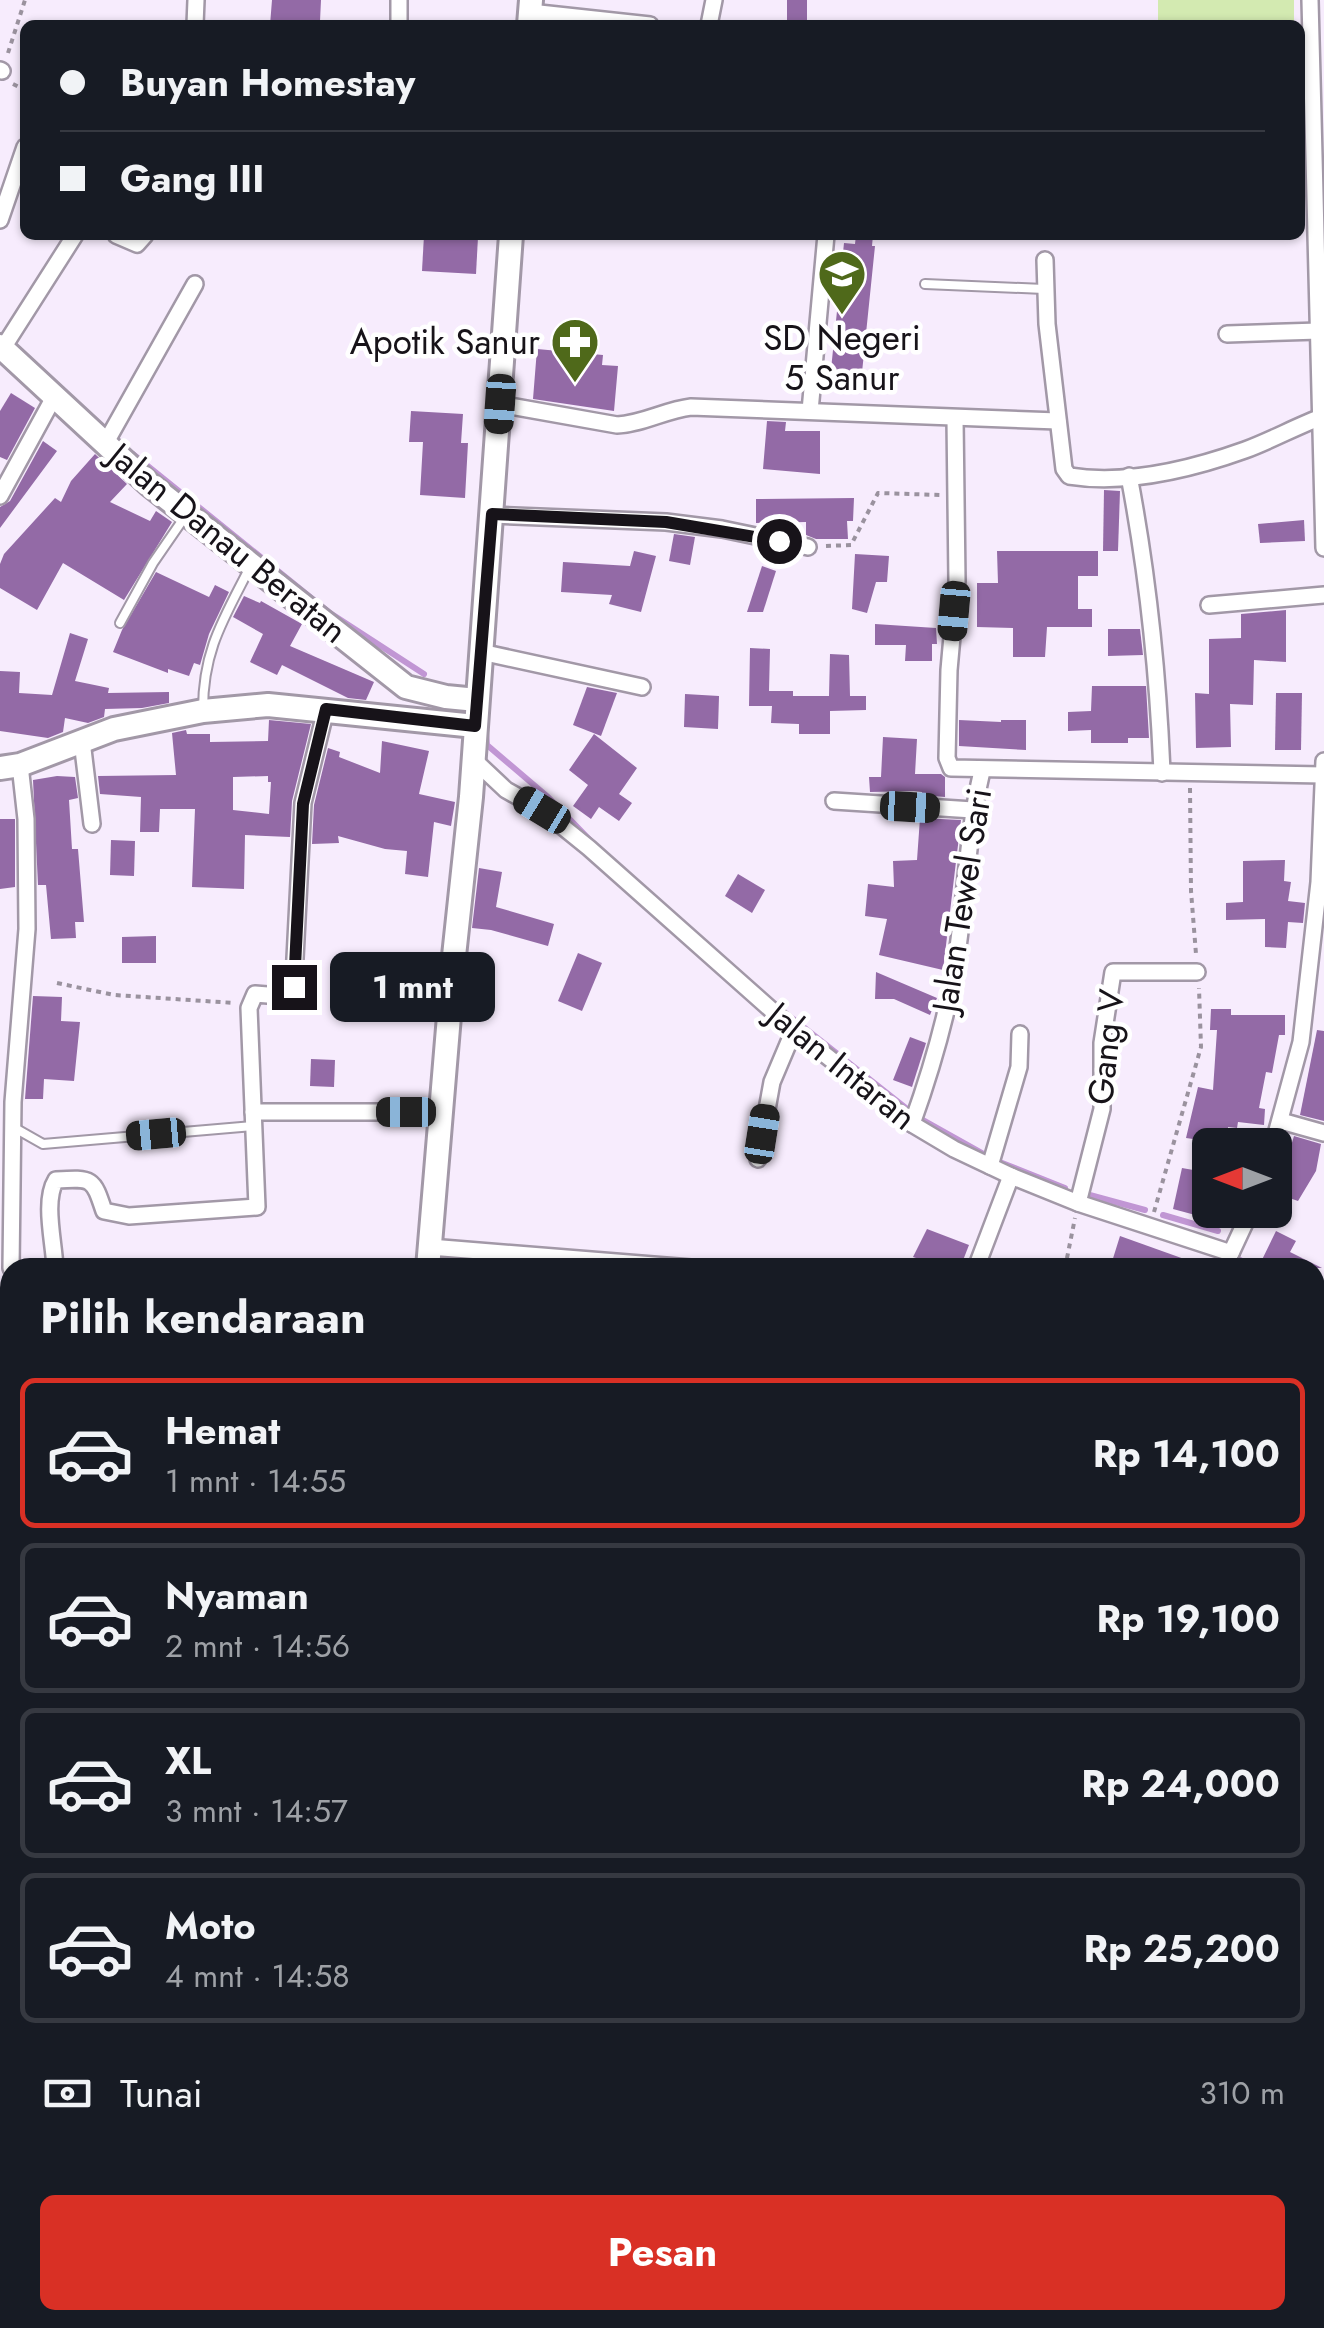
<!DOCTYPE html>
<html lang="id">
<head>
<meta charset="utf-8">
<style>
  :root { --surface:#171b24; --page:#20242c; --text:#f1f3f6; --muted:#9ea1a6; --line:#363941; --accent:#d93025 }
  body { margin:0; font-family:Jost,sans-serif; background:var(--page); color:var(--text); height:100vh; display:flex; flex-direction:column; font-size:38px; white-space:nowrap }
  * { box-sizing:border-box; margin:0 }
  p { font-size:32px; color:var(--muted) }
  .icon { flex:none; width:55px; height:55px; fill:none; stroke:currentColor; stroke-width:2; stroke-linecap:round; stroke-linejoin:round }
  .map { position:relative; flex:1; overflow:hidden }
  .drawer { position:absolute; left:0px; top:1258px; width:1325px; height:1072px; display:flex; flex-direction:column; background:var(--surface); border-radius:30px 30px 0 0; box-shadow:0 2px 8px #0004 }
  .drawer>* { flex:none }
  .top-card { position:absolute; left:20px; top:20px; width:1285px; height:220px; border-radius:15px; box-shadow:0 2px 8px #0004; display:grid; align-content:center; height:220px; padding:0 40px; background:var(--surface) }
  .needle { width:65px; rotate:270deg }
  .fabs { position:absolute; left:1192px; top:1128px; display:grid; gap:20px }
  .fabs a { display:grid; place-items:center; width:100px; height:100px; border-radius:15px; background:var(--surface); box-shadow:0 2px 8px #0004; font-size:50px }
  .end { position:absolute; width:45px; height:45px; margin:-22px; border:12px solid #171319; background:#fff; box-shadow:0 0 0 5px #fff }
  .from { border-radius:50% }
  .bubble { position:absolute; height:70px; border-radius:15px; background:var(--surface); box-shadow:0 2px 8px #0004; font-size:32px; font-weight:700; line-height:70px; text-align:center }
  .car { position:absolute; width:30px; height:60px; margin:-30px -15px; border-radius:12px; box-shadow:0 0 8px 2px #0007; background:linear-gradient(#222 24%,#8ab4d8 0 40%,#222 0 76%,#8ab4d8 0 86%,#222 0) }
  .top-card b { display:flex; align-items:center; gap:35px; height:95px; font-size:38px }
  .top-card b+b { border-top:2px solid var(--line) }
  .top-card i { width:25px; height:25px; background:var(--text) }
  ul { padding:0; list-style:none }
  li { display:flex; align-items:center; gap:30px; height:150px; margin:0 20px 15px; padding:0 20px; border:5px solid var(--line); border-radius:15px }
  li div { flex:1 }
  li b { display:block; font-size:38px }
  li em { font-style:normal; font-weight:700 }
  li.selected { border-color:var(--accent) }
  li>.icon { width:90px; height:90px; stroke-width:1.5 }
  h2 { padding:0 40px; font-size:45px; line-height:120px }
  .pay { display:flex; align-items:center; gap:25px; height:110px; padding:0 40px; font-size:38px }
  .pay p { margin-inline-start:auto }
  .action { display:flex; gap:20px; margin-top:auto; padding:20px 40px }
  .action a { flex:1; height:115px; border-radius:15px; background:var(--accent); color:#fff; font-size:40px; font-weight:700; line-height:115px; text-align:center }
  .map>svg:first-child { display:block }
  .green { fill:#d3eab1 }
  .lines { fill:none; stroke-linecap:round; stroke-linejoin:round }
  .stream { stroke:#c196d4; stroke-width:6 }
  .building { fill:#936aa6; fill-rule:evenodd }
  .lane-casing { stroke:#a298a7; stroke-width:12 }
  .street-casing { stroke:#a298a7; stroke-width:20 }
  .secondary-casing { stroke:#a298a7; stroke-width:28 }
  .path { stroke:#9a929e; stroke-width:4; stroke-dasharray:5 5; stroke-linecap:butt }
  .lane { stroke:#fff; stroke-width:8 }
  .street { stroke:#fff; stroke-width:15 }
  .secondary { stroke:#fff; stroke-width:22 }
  .route { stroke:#171319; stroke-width:12 }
  .labels { text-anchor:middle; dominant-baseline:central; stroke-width:9; stroke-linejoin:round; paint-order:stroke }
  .poi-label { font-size:35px; fill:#171319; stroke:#fff }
  .street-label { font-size:35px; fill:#171319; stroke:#fff }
</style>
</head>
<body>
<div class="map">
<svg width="1324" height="2328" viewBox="0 0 1324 2328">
  <rect width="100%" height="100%" fill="#f7ecfd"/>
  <rect class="green" x="1158" y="0" width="136" height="25"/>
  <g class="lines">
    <g class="stream">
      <path d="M133,454L330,613L424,674"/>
      <path d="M486,733L487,745L548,797L590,840"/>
      <path d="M787,1014L906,1108"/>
      <path d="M923,1120L982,1153"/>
      <path d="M997,1161L1065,1188"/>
      <path d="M1086,1194L1145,1210"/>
      <path d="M1163,1215L1218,1231"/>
      <path d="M1236,1254V1258L1255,1268"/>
      <path d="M1315,1293L1324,1296"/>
    </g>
  </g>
  <g class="building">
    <path d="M272,0H321L320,21L292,20V25H270Z"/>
    <rect x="787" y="0" width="20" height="25"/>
    <path d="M424,235L478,237L476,274L422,271Z"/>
    <path d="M856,235H873L872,246H875L860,392L829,389L844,243L855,244Z"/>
    <path d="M537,349L603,355L602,365L618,366L614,411L533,399Z"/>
    <path d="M11,393L35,408L7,460L0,457V411Z"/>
    <path d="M411,411L463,414L461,443H468L465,498L420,495L423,442H409Z"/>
    <path d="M767,421L786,422L785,431H820V474L763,469Z"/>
    <path d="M43,441L57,451L0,528V507L10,501Z"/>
    <path d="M95,454L127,484L110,502L150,521L156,511L172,522L124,600L63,563L37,610L0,588V564L4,554L55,498L61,502L71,481Z"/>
    <path d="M1104,490L1120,491L1118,551H1103Z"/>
    <path d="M854,498L853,521H847L848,539H816L806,535V522L756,523V499Z"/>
    <path d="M1304,520L1305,541L1260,543L1258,524Z"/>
    <path d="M674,534L695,537L690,565L669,561Z"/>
    <path d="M634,551L656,556L641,612L609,604L612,595L561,592L563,562L630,566Z"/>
    <path d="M997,551H1098V576H1078V609H1092V627H1047L1045,657H1013V628L977,627V583H998Z"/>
    <path d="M855,554L889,556L887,582H876L867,613L852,609Z"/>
    <path d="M762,566L776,571L763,612H747Z"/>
    <path d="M156,572L209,597L215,585L229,592L209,634L200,665L194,663L189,676L168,669V673L113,652L122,630Z"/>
    <path d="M244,596L260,603L261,601L302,624L290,646L374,682L366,700L348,698L282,665L277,675L250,662L263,634L233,617Z"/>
    <path d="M1286,610V662L1254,660L1253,705L1230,704L1231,747L1196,748L1195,693L1209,694V639L1241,638V614Z"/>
    <path d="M875,624L936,628L937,644H932V661H905L906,645H875Z"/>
    <path d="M1108,629H1140L1143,655L1108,656Z"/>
    <path d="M70,633L88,639L75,681L109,688L108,693L169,692V703L142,708L105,709L104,717L88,723L65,718L63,732L48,738L0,731V671L20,672L19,693L52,695Z"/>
    <path d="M750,648L770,649L769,691H793V696H829L830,654L849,655L850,696H866V710L830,711V734H799V724L771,723L772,706H749Z"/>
    <path d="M1092,686H1146L1149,738H1128V743H1091V730L1068,731V712L1091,711Z"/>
    <path d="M587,687L617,693L601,736L573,725Z"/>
    <path d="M1276,693H1302L1301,750H1275Z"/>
    <path d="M685,694L719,696L718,729L684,727Z"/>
    <path d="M269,720L311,724L292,801L290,837L245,835L244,889L192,887L195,809H160L159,832H140L141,797L100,794L98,776L176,775L172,733L186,730L187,734H210V742L268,741ZM268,776V782H271L269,814L233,810V777Z"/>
    <path d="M959,720L1001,722V720H1026V750L959,746Z"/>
    <path d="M594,734L637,768L619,794L632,803L619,821L599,807L591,819L573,806L588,785L569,770Z"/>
    <path d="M883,737L917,739L915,774H941L945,777V797L922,795V792L914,791L870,792L869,777H881Z"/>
    <path d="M382,741L429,751L419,794L455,802L451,826L434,822L428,877L405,874L407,851L385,849L338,836L339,843L312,844L314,805L328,748L340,752L339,757L380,773Z"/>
    <path d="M57,776L75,777L78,798L69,800L72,849H78L84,922H75L76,938L51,939L46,885H38L33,780Z"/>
    <path d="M920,818L961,820L943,970L879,955L887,919L865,916L868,884L894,887L893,861L917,860Z"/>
    <path d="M0,819H15V887L0,889Z"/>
    <path d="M111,840L135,841L134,876L110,875Z"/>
    <path d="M1285,860L1284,881L1291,882L1288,901L1305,903L1303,923L1288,922L1286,948L1265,947V919L1226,920V903L1243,902V861Z"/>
    <path d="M479,868L502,872L496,907L554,924L548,946L491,930L472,928Z"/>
    <path d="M738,874L765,890L752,913L725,896Z"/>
    <path d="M156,936V963H122V937Z"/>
    <path d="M578,953L602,963L582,1011L558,1001Z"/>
    <path d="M876,972L937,998L930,1015L894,999H875Z"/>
    <path d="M33,996L62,997L61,1021L80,1022L74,1081L44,1079L43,1099H25Z"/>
    <path d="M1211,1009H1231V1015H1285V1035H1279L1272,1073L1266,1072L1259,1108L1265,1109L1264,1125L1238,1122L1237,1128L1228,1127V1144L1186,1138L1198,1087L1213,1090L1217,1030H1210Z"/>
    <path d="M1317,1030L1324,1031V1121L1300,1115Z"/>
    <path d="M910,1037L926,1043L912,1087L893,1080Z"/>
    <path d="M311,1059L335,1060L334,1087L310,1086Z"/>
    <path d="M1294,1136L1321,1144L1316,1171L1298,1201L1275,1193L1285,1146L1290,1149Z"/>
    <path d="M1182,1168L1210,1173V1219L1173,1209Z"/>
    <path d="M927,1229L969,1245L960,1268H947L913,1257Z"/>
    <path d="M1276,1231L1296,1241L1290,1252L1322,1268H1258Z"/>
    <path d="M1120,1236L1201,1265L1200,1268H1110Z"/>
  </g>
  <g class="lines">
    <g class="lane-casing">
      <g id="lane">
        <path d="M925,284L1044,289"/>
        <path d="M120,623L153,563L184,518"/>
        <path d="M203,710C203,651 223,620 249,569"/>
        <path d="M13,1127L43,1144L253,1126"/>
      </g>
    </g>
    <g class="street-casing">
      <g id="street">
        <path d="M1310,0L1324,548"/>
        <path d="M530,12L650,25"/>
        <path d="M195,25L196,0"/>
        <path d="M399,25V0"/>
        <path d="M709,25L714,0"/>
        <path d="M0,70L2,71"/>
        <path d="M0,220L25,147"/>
        <path d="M116,235L137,244L145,235"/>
        <path d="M1045,260L1047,324L1064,469L1069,476C1126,485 1192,469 1245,450C1272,440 1297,426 1324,416"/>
        <path d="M1227,334L1319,331"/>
        <path d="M3,348L75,235"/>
        <path d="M499,404L617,425C643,424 665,410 691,407L1058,421"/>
        <path d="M810,411L826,235"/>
        <path d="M955,419L957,581L949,670L947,758L951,768L1323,775"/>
        <path d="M105,444L195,284"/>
        <path d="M1129,476C1148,576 1158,671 1162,773"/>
        <path d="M0,496L54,397"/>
        <path d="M492,515L666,522L722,529L808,547"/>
        <path d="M1209,605L1324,595"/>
        <path d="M481,652L642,687"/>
        <path d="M82,741L92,824"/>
        <path d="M473,759L506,790L542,810L589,848L794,1030L912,1124L954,1149L1011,1176L1078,1203L1231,1253"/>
        <path d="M834,801L973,810"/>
        <path d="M253,1112H440"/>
        <path d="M1281,1121L1324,1133"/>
        <path d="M912,1124C931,1071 947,1017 956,961C966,898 967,834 982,771"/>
        <path d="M1273,1145L1301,1042L1319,882L1324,761"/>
        <path d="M758,1159L772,1082L794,1030"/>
        <path d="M990,1166L1019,1067L1020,1034"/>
        <path d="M1078,1203L1102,1109V1043L1113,972H1197"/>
        <path d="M430,1247L691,1268"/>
        <path d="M1231,1253L1251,1210"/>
        <path d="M11,1268L13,1102L27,929L26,819L20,765"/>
        <path d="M55,1268C54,1242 43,1201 56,1180C93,1178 93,1178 104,1211L129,1216L257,1207L249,1008L255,994L293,997L303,803L326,709"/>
        <path d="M976,1268L1011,1176"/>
        <path d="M1315,1304L1324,1306"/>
        <path d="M1315,1585L1324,1587"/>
        <path d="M0,1911L10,1912"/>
        <path d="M1315,1968L1324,1909"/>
        <path d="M444,2320L514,2326"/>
        <path d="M177,2328V2320"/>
      </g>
    </g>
    <g class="secondary-casing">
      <g id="secondary">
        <path d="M529,25L531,0"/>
        <path d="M0,346L149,484L406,687L446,697L477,700"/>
        <path d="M0,768L20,765L114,729L203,711L268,705L475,726"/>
        <path d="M428,1268L454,956L471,797L511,235"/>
        <path d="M338,2328L339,2320"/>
      </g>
    </g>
    <g class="path">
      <path d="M8,53L25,0"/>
      <path d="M13,84L25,90"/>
      <path d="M826,546L851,545L878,493L940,495"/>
      <path d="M1190,788L1191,891L1196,954"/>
      <path d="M57,983L114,995L235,1003"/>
      <path d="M1154,1212L1201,1047L1199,988"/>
      <path d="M1065,1268L1075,1218"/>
    </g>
    <use href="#lane" class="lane"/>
    <use href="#street" class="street"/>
    <use href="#secondary" class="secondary"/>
  </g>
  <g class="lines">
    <path class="route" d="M294,987L303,804L326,709L475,726L492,514L666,522L779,541"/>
  </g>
  <defs>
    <g id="school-pin" transform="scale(2.5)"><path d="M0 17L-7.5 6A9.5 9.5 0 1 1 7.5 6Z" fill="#4f691a" stroke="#fff"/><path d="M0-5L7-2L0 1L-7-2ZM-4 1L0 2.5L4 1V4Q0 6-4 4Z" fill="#fff"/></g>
    <g id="pharmacy-pin" transform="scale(2.5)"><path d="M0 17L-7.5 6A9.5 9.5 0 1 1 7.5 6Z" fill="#4f691a" stroke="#fff"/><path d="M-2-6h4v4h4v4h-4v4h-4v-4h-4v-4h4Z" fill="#fff"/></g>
  </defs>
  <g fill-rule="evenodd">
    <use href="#school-pin" x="842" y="274"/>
    <use href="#pharmacy-pin" x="575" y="342"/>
  </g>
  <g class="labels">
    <g class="poi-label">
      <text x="842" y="338">SD Negeri<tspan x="842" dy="40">5 Sanur</tspan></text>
      <text x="540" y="342" text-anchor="end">Apotik Sanur</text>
    </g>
    <g class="street-label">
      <text transform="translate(228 543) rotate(39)">Jalan Danau Beratan</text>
      <text transform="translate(962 900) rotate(-81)">Jalan Tewel Sari</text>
      <text transform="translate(1106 1047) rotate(-84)">Gang V</text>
      <text transform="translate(842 1066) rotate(39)">Jalan Intaran</text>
    </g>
  </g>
</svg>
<div class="fabs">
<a><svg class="needle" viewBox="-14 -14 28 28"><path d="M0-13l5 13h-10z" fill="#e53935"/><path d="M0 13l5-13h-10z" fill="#9ea1a6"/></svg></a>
</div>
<i class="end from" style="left:779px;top:541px"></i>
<i class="end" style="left:294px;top:987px"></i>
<div class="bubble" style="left:330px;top:952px;width:165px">1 mnt</div>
<i class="car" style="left:500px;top:404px;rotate:184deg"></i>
<i class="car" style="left:954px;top:611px;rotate:185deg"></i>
<i class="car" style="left:910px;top:807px;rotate:93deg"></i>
<i class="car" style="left:542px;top:810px;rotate:301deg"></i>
<i class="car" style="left:406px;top:1112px;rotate:270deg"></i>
<i class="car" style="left:156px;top:1134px;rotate:265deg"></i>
<i class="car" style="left:762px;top:1134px;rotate:9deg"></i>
<div class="top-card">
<b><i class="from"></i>Buyan Homestay</b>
<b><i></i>Gang III</b>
</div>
<section class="drawer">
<h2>Pilih kendaraan</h2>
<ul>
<li class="selected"><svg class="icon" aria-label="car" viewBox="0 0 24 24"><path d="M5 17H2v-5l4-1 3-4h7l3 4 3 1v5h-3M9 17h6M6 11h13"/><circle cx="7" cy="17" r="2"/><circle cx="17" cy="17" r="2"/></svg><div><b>Hemat</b><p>1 mnt · 14:55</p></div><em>Rp 14,100</em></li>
<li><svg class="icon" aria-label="car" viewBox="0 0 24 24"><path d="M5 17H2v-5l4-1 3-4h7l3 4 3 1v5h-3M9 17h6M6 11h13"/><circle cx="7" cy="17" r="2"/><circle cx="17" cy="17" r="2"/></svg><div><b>Nyaman</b><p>2 mnt · 14:56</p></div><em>Rp 19,100</em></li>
<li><svg class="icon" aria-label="car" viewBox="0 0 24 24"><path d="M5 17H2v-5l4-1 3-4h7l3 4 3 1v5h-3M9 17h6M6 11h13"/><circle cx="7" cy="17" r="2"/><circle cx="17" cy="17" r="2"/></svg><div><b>XL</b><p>3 mnt · 14:57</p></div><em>Rp 24,000</em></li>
<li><svg class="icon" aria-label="car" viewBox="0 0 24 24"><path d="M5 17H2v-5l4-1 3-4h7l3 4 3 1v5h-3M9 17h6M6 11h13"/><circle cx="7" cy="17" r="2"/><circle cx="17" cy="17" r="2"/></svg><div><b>Moto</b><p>4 mnt · 14:58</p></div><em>Rp 25,200</em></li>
</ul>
<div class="pay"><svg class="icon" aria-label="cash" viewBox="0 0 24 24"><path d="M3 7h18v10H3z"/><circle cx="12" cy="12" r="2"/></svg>Tunai<p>310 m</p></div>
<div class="action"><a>Pesan</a></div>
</section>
</div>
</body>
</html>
